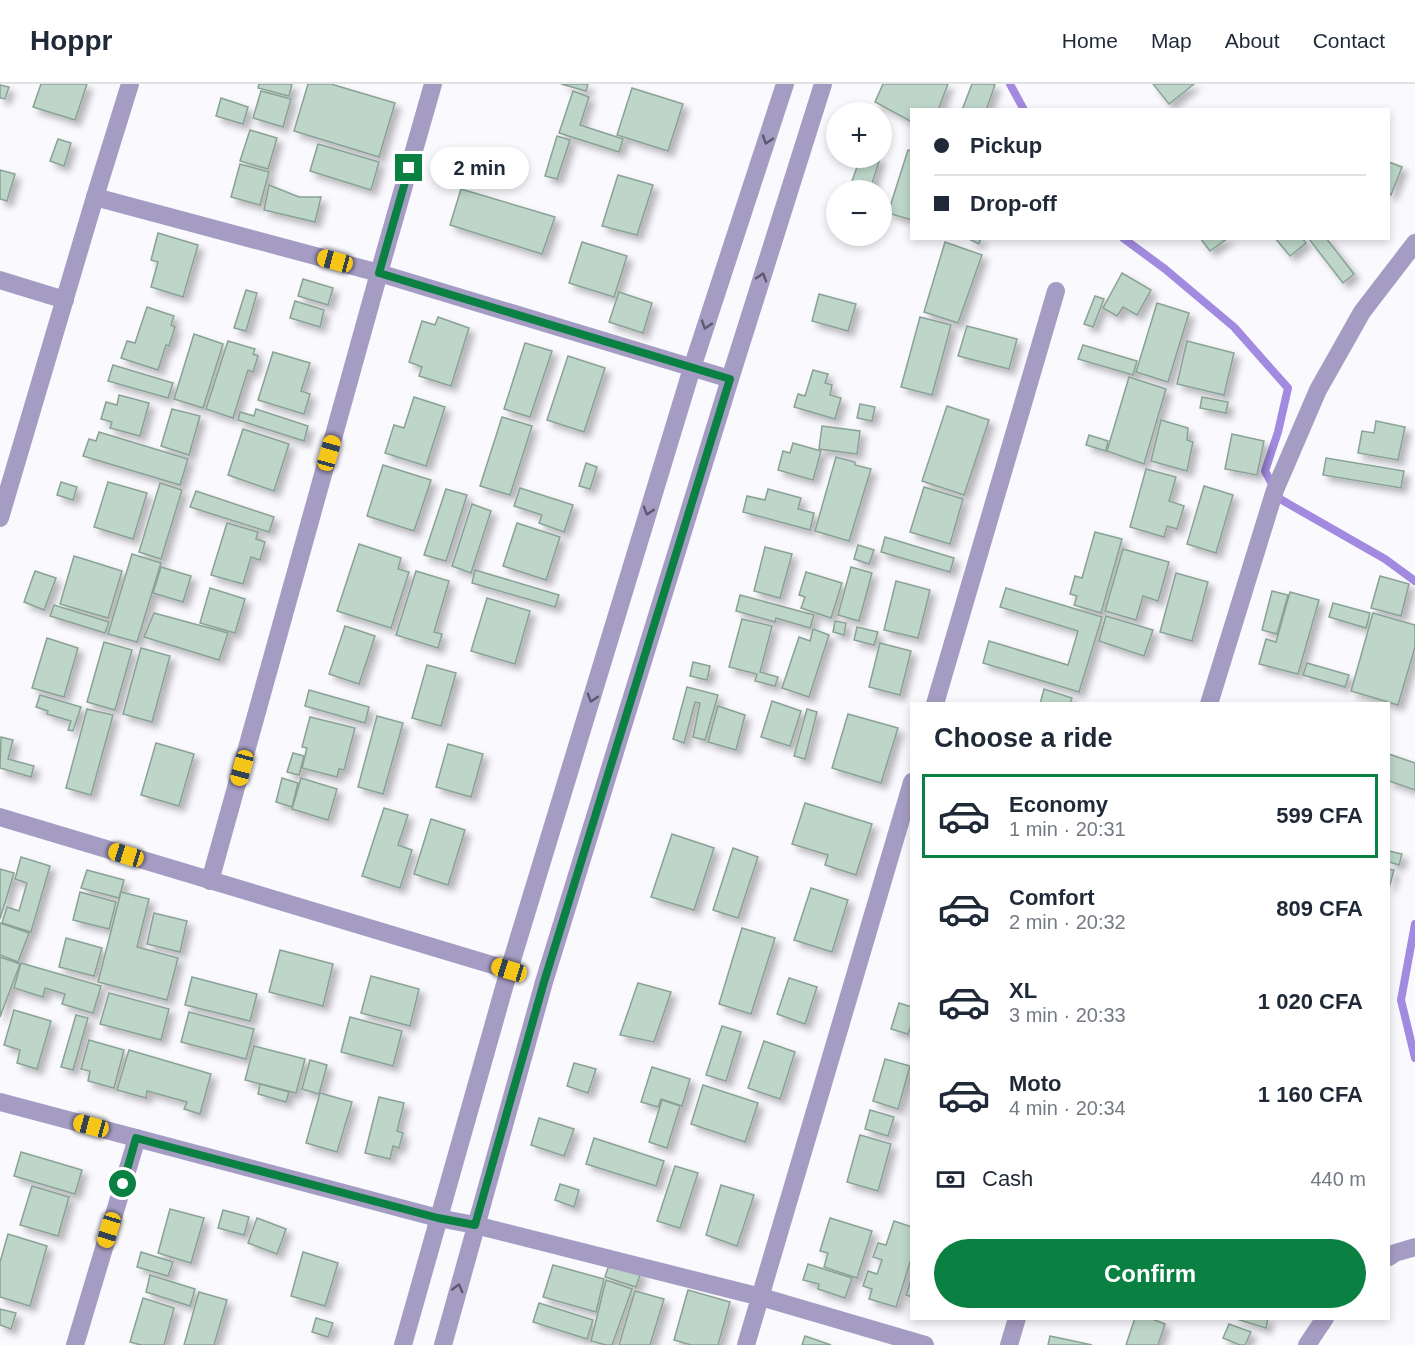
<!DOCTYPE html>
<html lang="en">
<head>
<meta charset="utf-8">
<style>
  :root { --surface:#fff; --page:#f6f6f7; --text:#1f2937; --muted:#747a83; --line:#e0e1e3; --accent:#0b8043 }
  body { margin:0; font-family:Helvetica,sans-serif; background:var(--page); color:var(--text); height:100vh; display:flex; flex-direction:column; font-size:22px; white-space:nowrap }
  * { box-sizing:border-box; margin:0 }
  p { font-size:20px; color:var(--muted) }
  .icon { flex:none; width:33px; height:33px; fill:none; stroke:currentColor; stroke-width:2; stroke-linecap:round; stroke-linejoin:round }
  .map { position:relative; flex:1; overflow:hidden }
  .sheet { position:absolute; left:910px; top:618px; width:480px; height:618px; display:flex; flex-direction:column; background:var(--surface); border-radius:0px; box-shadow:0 3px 9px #0003 }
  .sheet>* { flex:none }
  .banner { position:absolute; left:910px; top:24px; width:480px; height:132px; border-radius:0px; box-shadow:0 3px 9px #0003; display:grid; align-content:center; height:132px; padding:0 24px; background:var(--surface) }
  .tools { position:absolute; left:826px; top:18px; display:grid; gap:12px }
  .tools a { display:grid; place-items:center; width:66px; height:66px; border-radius:50%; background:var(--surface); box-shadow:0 3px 9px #0003; font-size:30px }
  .end { position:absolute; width:27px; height:27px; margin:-14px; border:8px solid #0b8043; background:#fff; box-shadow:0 0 0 3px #fff }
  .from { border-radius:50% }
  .bubble { position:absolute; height:42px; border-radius:21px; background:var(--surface); box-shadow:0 3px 9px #0003; font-size:20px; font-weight:700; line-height:42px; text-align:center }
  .car { position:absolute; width:18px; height:36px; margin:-18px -9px; border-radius:8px; box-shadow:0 0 4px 2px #0007; background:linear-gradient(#f5c518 24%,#345 0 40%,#f5c518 0 76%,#345 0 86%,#f5c518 0) }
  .banner b { display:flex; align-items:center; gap:21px; height:57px; font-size:22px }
  .banner b+b { border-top:2px solid var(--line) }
  .banner i { width:15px; height:15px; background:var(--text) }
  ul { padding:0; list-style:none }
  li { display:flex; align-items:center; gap:18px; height:84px; margin:0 12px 9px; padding:0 12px; border:3px solid transparent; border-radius:0px }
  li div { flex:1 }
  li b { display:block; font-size:22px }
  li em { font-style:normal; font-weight:700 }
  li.active { border-color:var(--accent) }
  li>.icon { width:54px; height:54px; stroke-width:1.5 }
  h2 { padding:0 24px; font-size:27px; line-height:72px }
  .pay { display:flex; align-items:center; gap:15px; height:66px; padding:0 24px; font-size:22px }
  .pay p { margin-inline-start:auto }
  .action { display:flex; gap:12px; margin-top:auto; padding:12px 24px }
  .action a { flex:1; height:69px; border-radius:36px; background:var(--accent); color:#fff; font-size:24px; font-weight:700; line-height:69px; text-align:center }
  header { display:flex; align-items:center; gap:36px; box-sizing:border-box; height:84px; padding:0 30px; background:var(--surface); border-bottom:2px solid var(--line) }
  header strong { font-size:28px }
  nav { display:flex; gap:33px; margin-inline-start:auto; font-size:21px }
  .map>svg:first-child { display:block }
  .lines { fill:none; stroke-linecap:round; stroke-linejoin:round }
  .stream { stroke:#a28ae0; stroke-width:8 }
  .building { fill:#bdd6c9; stroke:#8aa295; stroke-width:1.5; filter:url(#shadow) }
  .minor { stroke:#a59cc3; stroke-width:18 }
  .oneway { stroke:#5e5870 }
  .route { stroke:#0b8043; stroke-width:8 }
</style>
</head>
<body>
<header>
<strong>Hoppr</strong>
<nav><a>Home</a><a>Map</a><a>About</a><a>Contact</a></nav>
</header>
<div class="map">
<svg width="1415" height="1261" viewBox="0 0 1415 1261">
  <defs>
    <filter id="shadow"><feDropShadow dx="5.5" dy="5.5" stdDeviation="3" flood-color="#0004"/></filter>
  </defs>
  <rect width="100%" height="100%" fill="#faf9fe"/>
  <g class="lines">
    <g class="stream">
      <path d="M1010,0L1024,26"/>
      <path d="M1123,154L1165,185L1234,243L1288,304L1278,348L1265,387L1280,415L1385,475L1415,497"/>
      <path d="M1415,840L1401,916L1415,974"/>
    </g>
  </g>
  <g class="building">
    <path d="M41,0H87L75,36L33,23Z"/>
    <path d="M259,0H292L289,12L258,4Z"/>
    <path d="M308,0H331L395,19L379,73L294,47Z"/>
    <path d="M561,0H588L586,7Z"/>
    <path d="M883,0H948L938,26H912V38L875,18Z"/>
    <path d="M972,0H991L995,1L986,26H962Z"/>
    <path d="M1153,0H1194L1169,20Z"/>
    <path d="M0,1L9,3L5,15L0,14Z"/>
    <path d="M632,4L683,20L668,67L617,51Z"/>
    <path d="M261,7L291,15L283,43L253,34Z"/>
    <path d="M573,7L589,13L580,41L623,55L619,68L559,49Z"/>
    <path d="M221,14L248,23L243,40L216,32Z"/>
    <path d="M250,46L277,54L268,85L240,77Z"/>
    <path d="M557,52L570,56L557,95L545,92Z"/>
    <path d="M58,55L71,59L64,82L50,77Z"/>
    <path d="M318,60L379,78L371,106L310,87Z"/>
    <path d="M908,66L912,67V136L888,129Z"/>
    <path d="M860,74H880L870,106H849Z"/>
    <path d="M1389,78L1402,83L1391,111L1389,110Z"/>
    <path d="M240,80L269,88L260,121L231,113Z"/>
    <path d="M0,86L15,90L7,117L0,115Z"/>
    <path d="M618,91L653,101L637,151L602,142Z"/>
    <path d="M269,101L299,113H321L315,138L264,126Z"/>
    <path d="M461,105L555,133L542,170L450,141Z"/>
    <path d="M158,149L198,161L183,213L151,203L158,178L151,176Z"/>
    <path d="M967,154H981L979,160Z"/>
    <path d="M1200,154H1228L1210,167Z"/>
    <path d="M1275,154H1304L1303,155L1306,159L1290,172Z"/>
    <path d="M1326,154L1354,190L1343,199L1309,155Z"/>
    <path d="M582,158L627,172L614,213L569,199Z"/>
    <path d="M945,158L982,171L958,239L924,228Z"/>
    <path d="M1122,189L1151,206L1137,231L1123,223L1117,232L1103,224Z"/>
    <path d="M303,195L333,204L328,221L298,212Z"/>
    <path d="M246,206L257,209L246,247L234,244Z"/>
    <path d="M619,208L652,219L643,249L609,238Z"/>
    <path d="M819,210L856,220L848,247L812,237Z"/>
    <path d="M1095,212L1104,215L1093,243L1084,240Z"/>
    <path d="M295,217L324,226L320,243L290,234Z"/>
    <path d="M1157,219L1189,229L1168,298L1136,288Z"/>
    <path d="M147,223L174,232L171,241L175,243L169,262L166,261L158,286L121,274L127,257L135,259Z"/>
    <path d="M438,233L469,244L451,302L419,292L422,283L409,278L422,237L435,241Z"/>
    <path d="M920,233L951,241L932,311L901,303Z"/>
    <path d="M967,242L1017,255L1009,285L958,272Z"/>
    <path d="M194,250L223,260L203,324L174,315Z"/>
    <path d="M228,257L255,265L253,270L258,272L253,288L248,286L233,334L206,325Z"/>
    <path d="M1187,257L1234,269L1224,311L1177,300Z"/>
    <path d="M525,259L552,267L530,333L504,325Z"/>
    <path d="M1083,261L1137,277L1133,291L1078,275Z"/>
    <path d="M273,268L310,279L301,307L310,310L304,330L258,316Z"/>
    <path d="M568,272L605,284L584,348L547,336Z"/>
    <path d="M113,281L173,299L168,314L108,297Z"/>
    <path d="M813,286L828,290L825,299L832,301L830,311L841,314L835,335L794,323L798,310L805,312Z"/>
    <path d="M1129,293L1166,305L1144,380L1107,367Z"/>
    <path d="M119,311L149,319L140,352L110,344L112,338L101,335L106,318L117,321Z"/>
    <path d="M414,313L445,323L426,382L385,369L394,341L404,344Z"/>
    <path d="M1202,313L1228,318L1226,329L1200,324Z"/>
    <path d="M860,320L875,323L872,337L857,334Z"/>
    <path d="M947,322L989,336L964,411L922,397Z"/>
    <path d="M172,325L200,332L189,371L161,362Z"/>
    <path d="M256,325L308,342L304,357L238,336L240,328L254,332Z"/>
    <path d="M502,333L532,342L510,411L480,402Z"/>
    <path d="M1161,336L1188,344L1187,356L1193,358L1187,387L1151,377Z"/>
    <path d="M1376,337L1405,343L1398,376L1358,369L1362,347L1374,349Z"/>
    <path d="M822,342L860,347L857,370L819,365Z"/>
    <path d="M243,345L289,360L274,407L228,391Z"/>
    <path d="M99,348L188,375L180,401L83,372L89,355L96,357Z"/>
    <path d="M1232,350L1264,357L1257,391L1225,385Z"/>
    <path d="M1089,351L1108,357L1106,367L1086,361Z"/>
    <path d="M793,359L821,367L813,396L778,386L783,367L790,369Z"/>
    <path d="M836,373L855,378V381L871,385L849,457L815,447Z"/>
    <path d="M1326,374L1404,387L1401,404L1323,391Z"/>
    <path d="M586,379L597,383L590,405L579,402Z"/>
    <path d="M383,381L431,396L414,447L367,432Z"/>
    <path d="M1146,385L1176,393L1169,417L1184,422L1177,445L1167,442L1164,453L1130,443Z"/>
    <path d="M61,398L77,403L73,416L57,411Z"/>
    <path d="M108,398L147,409L133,455L94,443Z"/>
    <path d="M160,399L182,406L161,475L139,468Z"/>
    <path d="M1204,402L1233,411L1216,469L1187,460Z"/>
    <path d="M924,403L963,415L950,460L910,448Z"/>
    <path d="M520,404L573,421L564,448L539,439L542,431L514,422Z"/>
    <path d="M446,405L467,411L446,477L424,471Z"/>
    <path d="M768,405L801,414L798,425L814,429L810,446L743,428L747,412L765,416Z"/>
    <path d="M196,407L274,433L269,448L190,423Z"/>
    <path d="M472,420L491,427L471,489L452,482Z"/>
    <path d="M227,439L258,448L256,455L265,458L260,476L251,473L243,500L211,491Z"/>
    <path d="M517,439L560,453L546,496L503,482Z"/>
    <path d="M1095,448L1122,455L1101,529L1074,521L1077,512L1070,510L1075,492L1082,494Z"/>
    <path d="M885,453L954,474L950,488L881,468Z"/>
    <path d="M359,460L401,474L398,485L409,488L391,544L337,527Z"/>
    <path d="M858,461L874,466L869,480L854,475Z"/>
    <path d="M765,463L792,470L780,514L754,507Z"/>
    <path d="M1123,465L1169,478L1158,517L1143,512L1136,536L1105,527Z"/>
    <path d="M132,470L161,479L137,558L108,550Z"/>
    <path d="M74,472L122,487L108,534L60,520Z"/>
    <path d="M161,483L191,492L183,518L153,509Z"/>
    <path d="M851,483L872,489L859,537L838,531Z"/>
    <path d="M475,486L559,511L555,523L472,499Z"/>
    <path d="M35,487L56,494L44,526L24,518Z"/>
    <path d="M416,487L449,497L434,548L442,550L438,564L396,551Z"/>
    <path d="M806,488L842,499L831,534L801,524L805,513L799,511Z"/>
    <path d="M1176,489L1208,498L1192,557L1160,548Z"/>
    <path d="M1380,492L1409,500L1401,532L1371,524Z"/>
    <path d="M896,497L930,506L918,554L884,546Z"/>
    <path d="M210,504L245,515L235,549L200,539Z"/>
    <path d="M1006,504L1102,533L1079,608L983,579L989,557L1068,581L1078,547L1000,523Z"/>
    <path d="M1272,507L1288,511L1277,550L1262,546Z"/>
    <path d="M1290,508L1319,516L1298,590L1259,580L1266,555L1276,558Z"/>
    <path d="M740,511L814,531L810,544L776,534L775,538L736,527Z"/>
    <path d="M487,514L530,527L515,580L471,567Z"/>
    <path d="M1333,519L1370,529L1366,544L1329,533Z"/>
    <path d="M54,521L109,538L105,549L50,532Z"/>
    <path d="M154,529L228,549L219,576L144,553Z"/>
    <path d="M1373,529L1415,541V563L1398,621L1351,607Z"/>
    <path d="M1106,532L1153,546L1144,572L1099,557Z"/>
    <path d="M742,535L772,542L760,588L778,593L775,602L755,597L757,590L729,583Z"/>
    <path d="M835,537L846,539L844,551L833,548Z"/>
    <path d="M345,542L375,552L359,600L329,590Z"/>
    <path d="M857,543L878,548L874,561L854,556Z"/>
    <path d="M813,545L829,551L809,613L782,604L799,553L810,557Z"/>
    <path d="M47,554L78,564L64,613L32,604Z"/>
    <path d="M104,558L132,566L115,626L87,618Z"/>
    <path d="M880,559L911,567L900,611L869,603Z"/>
    <path d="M141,564L170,572L152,638L123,630Z"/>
    <path d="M693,578L710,582L707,596L690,592Z"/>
    <path d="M1307,579L1349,591L1345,603L1303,591Z"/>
    <path d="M427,581L456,589L441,642L412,634Z"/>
    <path d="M687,603L718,611L705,656L693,653L700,619L695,618L684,659L673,655Z"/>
    <path d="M1044,605L1072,614L1070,620H1040Z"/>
    <path d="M309,606L369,623L365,639L305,622Z"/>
    <path d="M40,611L81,623L73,647L68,646L71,637L47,630L48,627L36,623Z"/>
    <path d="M772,617L801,627L790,662L761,653Z"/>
    <path d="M718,622L745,631L736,666L708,658Z"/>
    <path d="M87,625L113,631L91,711L66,704Z"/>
    <path d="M807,625L817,628L805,675L794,672Z"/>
    <path d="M848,630L898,644L881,699L832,684Z"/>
    <path d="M377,632L403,639L383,710L358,703Z"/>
    <path d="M310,633L355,644L344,686L339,685L337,693L302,684L307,664L302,663Z"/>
    <path d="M1,653L13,656L8,675L34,682L31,693L0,684Z"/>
    <path d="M156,659L194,670L179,722L141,711Z"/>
    <path d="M448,660L483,670L471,713L436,703Z"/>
    <path d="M293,669L304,672L299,691L287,688Z"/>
    <path d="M1389,670L1415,679V706L1389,697Z"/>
    <path d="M282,694L298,699L292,723L276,718Z"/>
    <path d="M301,694L337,705L328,736L292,725Z"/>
    <path d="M805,719L872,740L856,791L825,781L828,771L792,760Z"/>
    <path d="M384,724L408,731L398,761L412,766L400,804L362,792Z"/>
    <path d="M431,735L465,746L448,801L414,790Z"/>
    <path d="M672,750L714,764L694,826L651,813Z"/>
    <path d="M733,764L758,773L738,834L713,826Z"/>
    <path d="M1389,767L1402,770L1399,781L1389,778Z"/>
    <path d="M21,773L50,782L31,848L2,839L7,823L19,827L27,799L15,795Z"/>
    <path d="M0,785L14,789L0,835Z"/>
    <path d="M1389,785L1394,786L1389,804Z"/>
    <path d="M87,786L124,796L119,814L81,804Z"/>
    <path d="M811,804L848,816L832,868L794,856Z"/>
    <path d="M80,808L116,818L109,845L73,836Z"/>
    <path d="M121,808L149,815L137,863L178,874L167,916L98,898Z"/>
    <path d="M154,829L187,837L180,868L147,860Z"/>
    <path d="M0,839L29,849L18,878L0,871Z"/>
    <path d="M742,844L775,854L751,930L719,920Z"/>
    <path d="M66,854L102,864L94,892L59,883Z"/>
    <path d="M280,866L333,880L323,922L269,908Z"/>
    <path d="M0,873L20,880L0,933Z"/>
    <path d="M21,879L101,902L93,929L62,920L65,910L45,904L43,913L14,904Z"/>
    <path d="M371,892L419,905L410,942L361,929Z"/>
    <path d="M192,893L257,910L250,937L185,921Z"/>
    <path d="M789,894L817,903L805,940L777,930Z"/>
    <path d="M638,899L671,908L654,958L620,951Z"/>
    <path d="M109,909L169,925L161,956L100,940Z"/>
    <path d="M899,919L912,923V939L908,950L891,945Z"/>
    <path d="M14,926L51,937L37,985L17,979L20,966L4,961Z"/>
    <path d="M189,928L254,945L246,975L181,958Z"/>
    <path d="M76,931L88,934L73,986L61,983Z"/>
    <path d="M350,933L402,947L393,982L341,968Z"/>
    <path d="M722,942L741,948L726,997L706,991Z"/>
    <path d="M89,956L124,966L114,1004L88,997L90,987L81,985Z"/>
    <path d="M764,957L795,968L780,1015L748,1004Z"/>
    <path d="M254,962L305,975L296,1009L245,996Z"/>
    <path d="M129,966L211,990L200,1030L184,1025L187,1018L147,1007L146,1014L117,1006Z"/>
    <path d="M885,975L910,982L898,1025L873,1017Z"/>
    <path d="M310,976L327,981L319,1010L302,1005Z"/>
    <path d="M574,979L596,985L588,1009L567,1002Z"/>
    <path d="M652,983L690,995L682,1022L661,1015L658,1023L641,1018Z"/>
    <path d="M260,1000L289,1008L286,1018L258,1010Z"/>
    <path d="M703,1001L758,1019L745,1058L691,1040Z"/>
    <path d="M320,1009L352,1018L337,1068L306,1059Z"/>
    <path d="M379,1013L404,1019L397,1047L403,1049L399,1064L393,1062L390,1075L365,1069Z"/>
    <path d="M662,1016L680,1022L667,1064L649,1058Z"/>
    <path d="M870,1026L894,1033L888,1052L865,1045Z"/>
    <path d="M539,1034L574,1045L564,1072L531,1061Z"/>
    <path d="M860,1051L891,1060L878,1107L847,1098Z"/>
    <path d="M594,1054L664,1077L656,1102L586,1080Z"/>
    <path d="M21,1068L82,1086L75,1110L14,1092Z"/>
    <path d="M675,1082L698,1089L680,1144L657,1137Z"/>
    <path d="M560,1100L579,1106L574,1123L555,1116Z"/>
    <path d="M721,1101L754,1111L737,1162L706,1151Z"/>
    <path d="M32,1102L69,1113L58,1152L20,1141Z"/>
    <path d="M170,1125L204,1134L191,1179L158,1169Z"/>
    <path d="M223,1126L249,1133L244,1151L218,1144Z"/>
    <path d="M257,1134L286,1145L277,1170L248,1159Z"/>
    <path d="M830,1134L872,1147L857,1194L824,1183L828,1169L820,1167Z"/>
    <path d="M894,1137L912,1143V1172L896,1223L869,1215L872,1205L863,1202L868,1187L877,1190L882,1176L873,1173L878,1159L886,1161Z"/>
    <path d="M8,1150L47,1162L30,1222L0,1213V1178Z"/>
    <path d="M141,1168L173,1178L168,1192L137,1183Z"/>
    <path d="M303,1168L338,1179L325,1222L291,1212Z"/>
    <path d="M610,1178L641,1188L636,1203L605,1193Z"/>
    <path d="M808,1180L852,1194L845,1214L818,1205L819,1200L803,1196Z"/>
    <path d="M553,1181L604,1195L596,1228L543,1213Z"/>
    <path d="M150,1191L195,1205L190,1222L146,1208Z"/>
    <path d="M912,1192V1213L906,1211Z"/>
    <path d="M606,1196L632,1205L612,1261H606L591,1257Z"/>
    <path d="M688,1206L730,1218L718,1261H691L674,1256Z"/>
    <path d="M635,1207L664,1215L650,1261H619Z"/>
    <path d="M199,1208L227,1216L214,1261H184Z"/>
    <path d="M143,1214L174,1224L164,1261H141L130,1258Z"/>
    <path d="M539,1219L593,1236L587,1255L533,1238Z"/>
    <path d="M0,1225L16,1229L11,1245L0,1241Z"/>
    <path d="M316,1234L333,1239L328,1253L312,1248Z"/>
    <path d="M1135,1234H1150L1165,1240L1158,1261H1126Z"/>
    <path d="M1233,1234H1268L1266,1244Z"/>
    <path d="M1229,1240L1251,1248L1245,1261H1240L1223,1254Z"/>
    <path d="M805,1252L831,1261H802Z"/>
    <path d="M1050,1252L1092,1261H1048Z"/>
  </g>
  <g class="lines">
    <g class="minor">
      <path d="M95,113L379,189L730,295"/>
      <path d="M0,196L65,216"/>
      <path d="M0,434L95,113L130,0"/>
      <path d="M935,620L1056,207"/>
      <path d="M1209,620L1275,406L1318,306L1362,228L1415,159"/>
      <path d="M0,733L509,886"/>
      <path d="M210,797L379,189L433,0"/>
      <path d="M0,1018L438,1134L475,1141L761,1213L925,1261"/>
      <path d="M1389,1173L1395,1169L1415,1163"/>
      <path d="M75,1261L137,1054"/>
      <path d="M403,1261L509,886L692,284L785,0"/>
      <path d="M443,1261L544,898L730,295L823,0"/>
      <path d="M746,1261L912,698"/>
      <path d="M1009,1261L1017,1234"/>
      <path d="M1307,1261L1325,1234"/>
    </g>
  </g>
  <defs><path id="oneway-chevron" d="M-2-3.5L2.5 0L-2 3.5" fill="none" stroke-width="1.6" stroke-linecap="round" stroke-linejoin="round" transform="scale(1.5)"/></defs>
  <g class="oneway">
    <use href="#oneway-chevron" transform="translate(767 56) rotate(108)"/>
    <use href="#oneway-chevron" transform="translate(762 193) rotate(-73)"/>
    <use href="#oneway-chevron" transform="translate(706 241) rotate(108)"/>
    <use href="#oneway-chevron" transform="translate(648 427) rotate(107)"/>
    <use href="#oneway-chevron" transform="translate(592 614) rotate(107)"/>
    <use href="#oneway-chevron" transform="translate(458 1204) rotate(-75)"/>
  </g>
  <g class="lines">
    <path class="route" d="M123,1100L136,1054L438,1134L475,1141L544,898L730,295L379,189L409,84"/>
  </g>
</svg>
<div class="tools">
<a>+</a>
<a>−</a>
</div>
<i class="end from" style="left:123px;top:1100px"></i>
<i class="end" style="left:409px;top:84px"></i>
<div class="bubble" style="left:430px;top:63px;width:99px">2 min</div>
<i class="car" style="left:335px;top:177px;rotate:285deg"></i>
<i class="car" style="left:329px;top:369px;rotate:16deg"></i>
<i class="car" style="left:242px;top:684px;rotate:195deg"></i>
<i class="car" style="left:126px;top:771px;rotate:287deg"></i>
<i class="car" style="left:509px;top:886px;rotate:287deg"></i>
<i class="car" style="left:91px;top:1042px;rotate:285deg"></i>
<i class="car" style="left:109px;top:1146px;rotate:197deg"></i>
<div class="banner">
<b><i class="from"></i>Pickup</b>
<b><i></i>Drop-off</b>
</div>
<section class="sheet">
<h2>Choose a ride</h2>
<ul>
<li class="active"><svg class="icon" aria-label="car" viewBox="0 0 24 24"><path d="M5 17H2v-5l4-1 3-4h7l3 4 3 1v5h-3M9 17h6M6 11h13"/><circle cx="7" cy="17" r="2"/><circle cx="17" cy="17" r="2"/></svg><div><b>Economy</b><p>1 min · 20:31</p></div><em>599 CFA</em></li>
<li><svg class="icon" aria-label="car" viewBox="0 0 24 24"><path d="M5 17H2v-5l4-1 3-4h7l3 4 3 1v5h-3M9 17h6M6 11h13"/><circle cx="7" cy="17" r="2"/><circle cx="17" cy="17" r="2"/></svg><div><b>Comfort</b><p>2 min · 20:32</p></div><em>809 CFA</em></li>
<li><svg class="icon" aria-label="car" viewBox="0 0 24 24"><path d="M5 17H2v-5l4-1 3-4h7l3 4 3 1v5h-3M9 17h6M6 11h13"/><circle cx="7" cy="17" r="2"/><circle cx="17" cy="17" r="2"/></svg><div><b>XL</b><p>3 min · 20:33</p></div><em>1 020 CFA</em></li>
<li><svg class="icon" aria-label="car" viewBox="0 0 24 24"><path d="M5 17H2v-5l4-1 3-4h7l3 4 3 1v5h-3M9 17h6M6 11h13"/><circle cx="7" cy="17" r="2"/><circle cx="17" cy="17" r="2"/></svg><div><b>Moto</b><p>4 min · 20:34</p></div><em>1 160 CFA</em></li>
</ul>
<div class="pay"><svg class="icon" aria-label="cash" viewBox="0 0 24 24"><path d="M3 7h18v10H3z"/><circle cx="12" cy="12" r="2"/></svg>Cash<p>440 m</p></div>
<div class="action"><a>Confirm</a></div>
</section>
</div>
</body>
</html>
